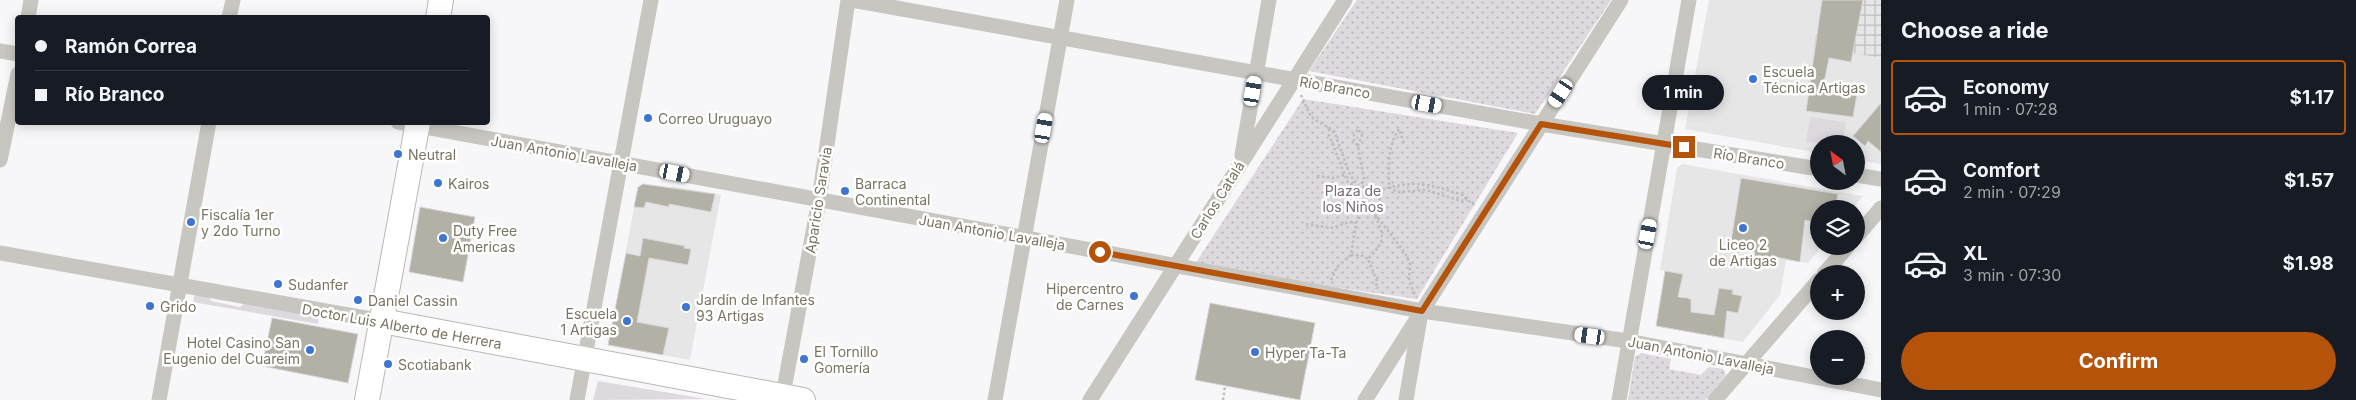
<!DOCTYPE html>
<html lang="en">
<head>
<meta charset="utf-8">
<style>
  :root { --surface:#171b24; --page:#242831; --text:#f1f3f6; --muted:#9ea1a6; --line:#363941; --accent:#b45309 }
  body { margin:0; font-family:Inter,sans-serif; background:var(--page); color:var(--text); height:100vh; display:flex; flex-direction:column; font-size:19px; white-space:nowrap }
  * { box-sizing:border-box; margin:0 }
  p { font-size:16px; color:var(--muted) }
  .icon { flex:none; width:28px; height:28px; fill:none; stroke:currentColor; stroke-width:2; stroke-linecap:round; stroke-linejoin:round }
  .map { position:relative; flex:1; overflow:hidden }
  .details { display:flex; flex-direction:column; background:var(--surface); width:475px }
  .details>* { flex:none }
  .guide { position:absolute; left:15px; top:15px; width:475px; height:110px; border-radius:5px; box-shadow:0 2px 12px #0003; display:grid; align-content:center; height:110px; padding:0 20px; background:var(--surface) }
  .needle { width:32px; rotate:328deg }
  .controls { position:absolute; left:1810px; top:135px; display:grid; gap:10px }
  .controls a { display:grid; place-items:center; width:55px; height:55px; border-radius:50%; background:var(--surface); box-shadow:0 2px 12px #0003; font-size:25px }
  .end { position:absolute; width:22px; height:22px; margin:-11px; border:6px solid #b45309; background:#fff; box-shadow:0 0 0 2px #fff }
  .from { border-radius:50% }
  .bubble { position:absolute; height:35px; border-radius:18px; background:var(--surface); box-shadow:0 2px 12px #0003; font-size:16px; font-weight:700; line-height:35px; text-align:center }
  .car { position:absolute; width:15px; height:30px; margin:-15px -8px; border-radius:6px; box-shadow:0 0 4px 1px #0007; background:linear-gradient(#fff 24%,#345 0 40%,#fff 0 76%,#345 0 86%,#fff 0) }
  .guide b { display:flex; align-items:center; gap:18px; height:48px; font-size:19px }
  .guide b+b { border-top:1px solid var(--line) }
  .guide i { width:12px; height:12px; background:var(--text) }
  ul { padding:0; list-style:none }
  li { display:flex; align-items:center; gap:15px; height:75px; margin:0 10px 8px; padding:0 10px; border:2px solid transparent; border-radius:5px }
  li div { flex:1 }
  li b { display:block; font-size:19px }
  li em { font-style:normal; font-weight:700 }
  li.on { border-color:var(--accent) }
  li>.icon { width:45px; height:45px; stroke-width:1.5 }
  h2 { padding:0 20px; font-size:22px; line-height:60px }
  .action { display:flex; gap:10px; margin-top:auto; padding:10px 20px }
  .action a { flex:1; height:58px; border-radius:30px; background:var(--accent); color:#fff; font-size:20px; font-weight:700; line-height:58px; text-align:center }
  main { display:flex; flex:1; min-height:0 }
  .map>svg:first-child { display:block }
  .built { fill:#e7e6e6 }
  .industrial { fill:url(#industrial-grid) }
  .grass { fill:url(#grass-dots) }
  .garden { fill:#ded8df }
  .building { fill:#b3b0a6; stroke:#d9d8da }
  .lines { fill:none; stroke-linecap:round; stroke-linejoin:round }
  .primary-casing { stroke:#bab8b2; stroke-width:26 }
  .path { stroke:#bebdb8; stroke-width:2.5; stroke-dasharray:2.5 2.5; stroke-linecap:butt }
  .street { stroke:#c7c6c0; stroke-width:15 }
  .primary { stroke:#fff; stroke-width:24 }
  .route { stroke:#b45309; stroke-width:6 }
  .poi-dot { fill:#3e75d0; stroke:#fff; stroke-width:2 }
  .labels { text-anchor:middle; dominant-baseline:central; stroke-width:5; stroke-linejoin:round; paint-order:stroke }
  .poi-label { font-size:14px; fill:#787562; stroke:#fff; text-anchor:start }
  .street-label { font-size:14px; fill:#787562; stroke:#fff }
  .park-label { font-size:14px; fill:#7b6978; stroke:#fff }
</style>
</head>
<body>
<main>
<div class="map">
<svg width="1881" height="400" viewBox="0 0 1881 400">
  <defs>
    <pattern id="industrial-grid" width="8" height="8" patternUnits="userSpaceOnUse" patternTransform="scale(1.25)"><rect width="8" height="8" fill="#e7e6e6"/><path d="M0 4h8M4 0v8" fill="none" stroke="#c0bfbe"/></pattern>
    <pattern id="grass-dots" width="8" height="8" patternUnits="userSpaceOnUse" patternTransform="scale(1.25)"><rect width="8" height="8" fill="#ded8df"/><path d="M2 2h.1M6 6h.1" fill="none" stroke="#b9b4b8" stroke-width="1.8" stroke-linecap="round"/></pattern>
  </defs>
  <rect width="100%" height="100%" fill="#f7f6f8"/>
  <g class="built">
    <path d="M1709,0H1822L1814,45L1881,58V164L1856,160V144H1819V153L1685,129Z"/>
    <path d="M1682,164L1863,196L1852,209H1819V246H1822L1808,263L1786,260L1780,295L1743,342L1656,326L1665,271L1660,270L1677,168Z"/>
    <path d="M643,184L671,189L672,186L721,195L690,360L608,345L638,187Z"/>
  </g>
  <path class="industrial" d="M1822,0H1881V58L1814,46Z"/>
  <g class="grass">
    <path d="M1357,0H1611L1535,114L1309,71Z"/>
    <path d="M1303,99L1518,133L1417,299L1193,267Z"/>
    <path d="M1641,353L1671,359L1669,369L1701,375L1709,367L1723,369L1726,375L1705,400H1628L1635,357Z"/>
  </g>
  <g class="garden">
    <path d="M1810,117L1846,122L1842,144L1806,142Z"/>
    <path d="M195,293L208,295L211,301L240,307L246,302L319,315L318,324L193,302Z"/>
    <path d="M598,381L706,399L593,400Z"/>
  </g>
  <g class="building">
    <path d="M1822,0H1863L1851,62L1829,58L1823,88L1857,94L1853,117L1806,111Z"/>
    <path d="M1881,103V152L1868,141L1865,146L1853,136Z"/>
    <path d="M1741,178L1838,194L1835,209H1819V223L1805,220L1800,262L1771,256L1769,265L1753,263L1755,252L1730,248Z"/>
    <path d="M643,184L715,194L711,212L669,204V207L646,202L644,208L634,207L638,187Z"/>
    <path d="M420,207L475,217L463,282L409,272Z"/>
    <path d="M643,238L685,246L684,248L691,249L688,265L649,258L637,322L669,328L663,355L608,345L626,253L640,256Z"/>
    <path d="M1665,271L1683,274L1678,297L1688,298L1691,300V312L1714,315L1719,288L1733,290L1732,294L1742,296L1738,313L1727,311L1724,338L1656,326Z"/>
    <path d="M1210,303L1315,323L1300,400L1195,380Z"/>
    <path d="M272,318L358,334L348,383L262,366Z"/>
  </g>
  <g class="lines">
    <g class="primary-casing">
      <g id="primary">
        <path d="M438,18L441,0"/>
        <path d="M382,321L803,400"/>
        <path d="M367,400L418,122"/>
      </g>
    </g>
    <g class="path">
      <path d="M1301,95L1311,117L1334,131L1350,175L1360,188"/>
      <path d="M1329,129V135L1348,183L1360,188"/>
      <path d="M1404,143L1399,129C1387,146 1389,168 1389,187L1397,192L1426,190L1461,201L1467,200"/>
      <path d="M1358,146L1362,135L1358,129L1354,135V141L1358,146L1364,178L1360,188"/>
      <path d="M1317,176L1334,178L1344,175"/>
      <circle cx="1368" cy="198" r="12"/>
      <path d="M1378,191C1414,179 1429,184 1463,195L1467,200L1475,205"/>
      <path d="M1372,210L1405,253L1410,264L1409,281L1416,297"/>
      <path d="M1375,216C1385,237 1385,241 1368,259L1377,281L1376,289"/>
      <path d="M1306,224L1332,228L1349,222L1356,223"/>
      <path d="M1351,255H1361L1368,259"/>
      <path d="M1331,280L1337,267L1351,255L1356,223L1364,210"/>
      <path d="M1223,400L1225,386"/>
    </g>
    <g class="street">
      <path d="M852,0L1541,124L1819,169"/>
      <path d="M28,18L31,0"/>
      <path d="M229,18L233,0"/>
      <path d="M0,51L18,54"/>
      <path d="M398,122L1422,311L1628,341L1881,390"/>
      <path d="M1242,155L1269,0"/>
      <path d="M0,160L18,74"/>
      <path d="M1856,175L1881,179"/>
      <path d="M1856,237L1881,208"/>
      <path d="M0,253L382,321"/>
      <path d="M1824,274L1848,246"/>
      <path d="M159,400L209,122"/>
      <path d="M577,400L651,0"/>
      <path d="M782,400L819,200L848,0"/>
      <path d="M995,400L1067,0"/>
      <path d="M1090,400L1345,0"/>
      <path d="M1365,400L1621,0"/>
      <path d="M1406,400L1420,318"/>
      <path d="M1619,400L1689,0"/>
      <path d="M1715,400L1819,280"/>
    </g>
    <use href="#primary" class="primary"/>
  </g>
  <g class="lines">
    <path class="route" d="M1100,252L1422,311L1541,124L1684,147"/>
  </g>
  <g class="poi-dot">
    <circle cx="1753" cy="79" r="5"/>
    <circle cx="648" cy="118" r="5"/>
    <circle cx="398" cy="154" r="5"/>
    <circle cx="438" cy="183" r="5"/>
    <circle cx="845" cy="191" r="5"/>
    <circle cx="191" cy="222" r="5"/>
    <circle cx="1743" cy="228" r="5"/>
    <circle cx="443" cy="238" r="5"/>
    <circle cx="278" cy="284" r="5"/>
    <circle cx="1134" cy="296" r="5"/>
    <circle cx="358" cy="300" r="5"/>
    <circle cx="150" cy="306" r="5"/>
    <circle cx="686" cy="307" r="5"/>
    <circle cx="627" cy="321" r="5"/>
    <circle cx="310" cy="350" r="5"/>
    <circle cx="1255" cy="352" r="5"/>
    <circle cx="804" cy="359" r="5"/>
    <circle cx="388" cy="364" r="5"/>
  </g>
  <g class="labels">
    <g class="poi-label">
      <text x="1763" y="71">Escuela<tspan x="1763" dy="16">Técnica Artigas</tspan></text>
      <text x="658" y="118">Correo Uruguayo</text>
      <text x="408" y="154">Neutral</text>
      <text x="448" y="183">Kairos</text>
      <text x="855" y="183">Barraca<tspan x="855" dy="16">Continental</tspan></text>
      <text x="201" y="214">Fiscalía 1er<tspan x="201" dy="16">y 2do Turno</tspan></text>
      <text x="453" y="230">Duty Free<tspan x="453" dy="16">Americas</tspan></text>
      <text x="1743" y="244" text-anchor="middle">Liceo 2<tspan x="1743" dy="16">de Artigas</tspan></text>
      <text x="288" y="284">Sudanfer</text>
      <text x="1124" y="288" text-anchor="end">Hipercentro<tspan x="1124" dy="16">de Carnes</tspan></text>
      <text x="696" y="299">Jardín de Infantes<tspan x="696" dy="16">93 Artigas</tspan></text>
      <text x="368" y="300">Daniel Cassin</text>
      <text x="160" y="306">Grido</text>
      <text x="617" y="313" text-anchor="end">Escuela<tspan x="617" dy="16">1 Artigas</tspan></text>
      <text x="300" y="342" text-anchor="end">Hotel Casino San<tspan x="300" dy="16">Eugenio del Cuareim</tspan></text>
      <text x="814" y="351">El Tornillo<tspan x="814" dy="16">Gomería</tspan></text>
      <text x="1265" y="352">Hyper Ta-Ta</text>
      <text x="398" y="364">Scotiabank</text>
    </g>
    <g class="street-label">
      <text transform="translate(1335 87) rotate(10)">Río Branco</text>
      <text transform="translate(564 153) rotate(10)">Juan Antonio Lavalleja</text>
      <text transform="translate(1749 158) rotate(9)">Río Branco</text>
      <text transform="translate(818 200) rotate(-81)">Aparicio Saravia</text>
      <text transform="translate(1217 200) rotate(-58)">Carlos Catalá</text>
      <text transform="translate(992 232) rotate(10)">Juan Antonio Lavalleja</text>
      <text transform="translate(402 326) rotate(10)">Doctor Luis Alberto de Herrera</text>
      <text transform="translate(1701 355) rotate(11)">Juan Antonio Lavalleja</text>
    </g>
    <g class="park-label">
      <text x="1353" y="190">Plaza de<tspan x="1353" dy="16">los Niños</tspan></text>
    </g>
  </g>
</svg>
<div class="controls">
<a><svg class="needle" viewBox="-14 -14 28 28"><path d="M0-13l5 13h-10z" fill="#e53935"/><path d="M0 13l5-13h-10z" fill="#9ea1a6"/></svg></a>
<a><svg class="icon" aria-label="layers" viewBox="0 0 24 24"><path d="M12 4l9 5-9 5-9-5zM3 14l9 5 9-5"/></svg></a>
<a>+</a>
<a>−</a>
</div>
<i class="end from" style="left:1100px;top:252px"></i>
<i class="end" style="left:1684px;top:147px"></i>
<div class="bubble" style="left:1642px;top:75px;width:82px">1 min</div>
<i class="car" style="left:1253px;top:91px;rotate:10deg"></i>
<i class="car" style="left:1561px;top:93px;rotate:213deg"></i>
<i class="car" style="left:1427px;top:104px;rotate:100deg"></i>
<i class="car" style="left:1044px;top:128px;rotate:10deg"></i>
<i class="car" style="left:675px;top:173px;rotate:101deg"></i>
<i class="car" style="left:1648px;top:234px;rotate:11deg"></i>
<i class="car" style="left:1590px;top:336px;rotate:278deg"></i>
<div class="guide">
<b><i class="from"></i>Ramón Correa</b>
<b><i></i>Río Branco</b>
</div>
</div>
<section class="details">
<h2>Choose a ride</h2>
<ul>
<li class="on"><svg class="icon" aria-label="car" viewBox="0 0 24 24"><path d="M5 17H2v-5l4-1 3-4h7l3 4 3 1v5h-3M9 17h6M6 11h13"/><circle cx="7" cy="17" r="2"/><circle cx="17" cy="17" r="2"/></svg><div><b>Economy</b><p>1 min · 07:28</p></div><em>$1.17</em></li>
<li><svg class="icon" aria-label="car" viewBox="0 0 24 24"><path d="M5 17H2v-5l4-1 3-4h7l3 4 3 1v5h-3M9 17h6M6 11h13"/><circle cx="7" cy="17" r="2"/><circle cx="17" cy="17" r="2"/></svg><div><b>Comfort</b><p>2 min · 07:29</p></div><em>$1.57</em></li>
<li><svg class="icon" aria-label="car" viewBox="0 0 24 24"><path d="M5 17H2v-5l4-1 3-4h7l3 4 3 1v5h-3M9 17h6M6 11h13"/><circle cx="7" cy="17" r="2"/><circle cx="17" cy="17" r="2"/></svg><div><b>XL</b><p>3 min · 07:30</p></div><em>$1.98</em></li>
</ul>
<div class="action"><a>Confirm</a></div>
</section>
</main>
</body>
</html>
